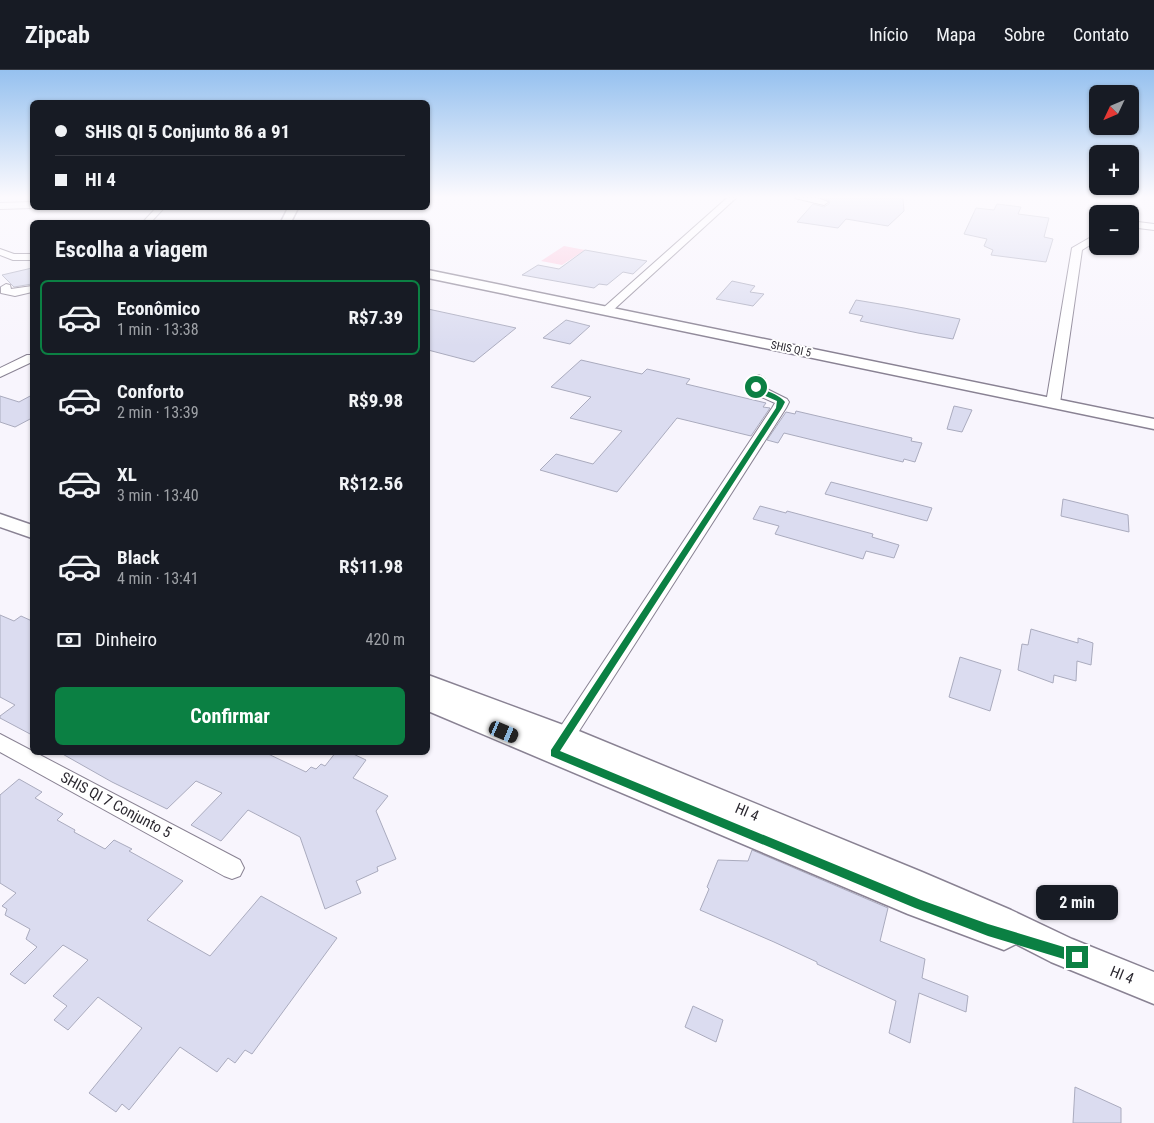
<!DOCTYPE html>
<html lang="pt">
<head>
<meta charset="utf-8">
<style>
  :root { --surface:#171b24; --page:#242831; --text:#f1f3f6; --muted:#9ea1a6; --line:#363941; --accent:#0b8043 }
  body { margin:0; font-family:"Roboto Condensed",sans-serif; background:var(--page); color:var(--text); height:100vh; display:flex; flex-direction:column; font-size:19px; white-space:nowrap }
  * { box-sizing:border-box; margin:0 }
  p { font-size:16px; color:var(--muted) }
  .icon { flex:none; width:28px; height:28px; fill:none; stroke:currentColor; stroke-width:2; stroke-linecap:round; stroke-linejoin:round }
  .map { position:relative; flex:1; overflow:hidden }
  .details { position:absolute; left:30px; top:150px; width:400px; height:535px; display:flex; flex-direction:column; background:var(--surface); border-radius:8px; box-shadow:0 1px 4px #0004 }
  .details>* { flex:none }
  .banner { position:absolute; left:30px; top:30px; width:400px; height:110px; border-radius:8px; box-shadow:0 1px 4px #0004; display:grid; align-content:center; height:110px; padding:0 25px; background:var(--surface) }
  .needle { width:32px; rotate:226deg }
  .controls { position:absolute; left:1089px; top:15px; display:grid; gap:10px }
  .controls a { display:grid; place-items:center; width:50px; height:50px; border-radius:8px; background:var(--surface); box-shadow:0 1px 4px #0004; font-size:25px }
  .end { position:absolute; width:22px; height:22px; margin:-11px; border:6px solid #0b8043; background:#fff; box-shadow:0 0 0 2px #fff }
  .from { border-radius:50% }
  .bubble { position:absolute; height:35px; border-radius:8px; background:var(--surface); box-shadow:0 1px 4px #0004; font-size:16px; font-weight:700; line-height:35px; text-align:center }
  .car { position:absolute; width:15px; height:30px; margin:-15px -8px; border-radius:6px; box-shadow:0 0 4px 1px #0007; background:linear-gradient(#222 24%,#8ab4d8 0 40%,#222 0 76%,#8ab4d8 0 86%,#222 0) }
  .banner b { display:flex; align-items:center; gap:18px; height:48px; font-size:19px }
  .banner b+b { border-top:1px solid var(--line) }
  .banner i { width:12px; height:12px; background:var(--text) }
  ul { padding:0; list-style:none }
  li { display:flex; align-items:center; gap:15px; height:75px; margin:0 10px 8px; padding:0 15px; border:2px solid transparent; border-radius:8px }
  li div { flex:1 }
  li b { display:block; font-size:19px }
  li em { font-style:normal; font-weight:700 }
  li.active { border-color:var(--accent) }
  li>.icon { width:45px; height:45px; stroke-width:1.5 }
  h2 { padding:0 25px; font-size:22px; line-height:60px }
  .pay { display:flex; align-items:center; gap:12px; height:55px; padding:0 25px; font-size:19px }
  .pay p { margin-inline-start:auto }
  .action { display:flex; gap:10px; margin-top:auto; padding:10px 25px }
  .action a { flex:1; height:58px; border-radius:8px; background:var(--accent); color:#fff; font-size:20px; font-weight:700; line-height:58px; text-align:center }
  header { display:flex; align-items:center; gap:30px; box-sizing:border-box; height:70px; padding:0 25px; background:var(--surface); border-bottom:1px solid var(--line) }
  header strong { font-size:24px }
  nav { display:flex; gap:28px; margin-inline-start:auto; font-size:18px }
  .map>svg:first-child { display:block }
  .green { fill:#fdcce0 }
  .building { fill:#dbdcf0; stroke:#aaabbe }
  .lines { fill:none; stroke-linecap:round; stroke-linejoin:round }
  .minor-casing { stroke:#898293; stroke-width:2 }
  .tertiary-casing { stroke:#898293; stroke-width:3 }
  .minor { fill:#fff; fill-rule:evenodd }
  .tertiary { fill:#fff; fill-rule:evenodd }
  .route { fill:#0b8043 }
  .labels { text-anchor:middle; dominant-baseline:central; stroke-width:4; stroke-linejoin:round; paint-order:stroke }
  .far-street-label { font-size:11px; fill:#2c2931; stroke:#fff }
  .near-street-label { font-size:15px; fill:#2c2931; stroke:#fff }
</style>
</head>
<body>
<header>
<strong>Zipcab</strong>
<nav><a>Início</a><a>Mapa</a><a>Sobre</a><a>Contato</a></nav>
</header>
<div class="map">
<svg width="1154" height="1053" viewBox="0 0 1154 1053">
  <rect width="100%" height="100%" fill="#f8f5fd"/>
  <path class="green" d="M564,176L585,180L562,195L541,191Z"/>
  <g class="building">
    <path d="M824,128H903L904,141L888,156L846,149L838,158L797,152L813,134L824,137L829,134L830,131Z"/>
    <path d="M997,134L1021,137L1018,144L1049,148L1044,167L1053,169L1046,192L991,185L993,180L984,176L987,169L964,164L976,138L994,140Z"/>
    <path d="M585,180L647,191L633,204L623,202L607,215L599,214L594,218L522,205L538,195L559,199Z"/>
    <path d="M32,198V214L14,217L2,205Z"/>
    <path d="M732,211L755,216L750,222L764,224L753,236L716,229Z"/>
    <path d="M856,230L904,238L960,249L953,269L918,263L860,251L863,246L849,243Z"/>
    <path d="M428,239L516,258L474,292L428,280Z"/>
    <path d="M566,250L590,256L570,274L543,268Z"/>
    <path d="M581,290L642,304L647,299L690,309L686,314L766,333L763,337L770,338L751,366L677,348L617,422L540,400L556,384L593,394L622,361L570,348L591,327L551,317Z"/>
    <path d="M32,325V348L15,357L0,352V326L19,332Z"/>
    <path d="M954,336L972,340L962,362L947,359Z"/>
    <path d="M796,341L912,368L911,371L922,373L915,392L904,389L903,392L784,363L778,373L767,370L786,342L795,344Z"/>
    <path d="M831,412L932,438L927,451L825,424Z"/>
    <path d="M1063,429L1128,445L1129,462L1061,446Z"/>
    <path d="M760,436L786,443L787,441L873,464L872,467L899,475L894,488L866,481L863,489L775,464L779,456L753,449Z"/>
    <path d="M0,545L14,551L21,546L32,551V665L0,648V646L15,635L0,627Z"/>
    <path d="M1031,559L1078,573V568L1093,573L1091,595L1077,591L1076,611L1054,605L1053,613L1018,600L1022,574L1028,575Z"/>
    <path d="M960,587L1001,600L990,641L949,627Z"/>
    <path d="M59,682H264L306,702L311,697L316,699L321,694L325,696L336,682H349L366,690L353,708L388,726L376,741L396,789L377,797L378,801L356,811L361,823L325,839L300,767L248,740L221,771L191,755L222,723L196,711L167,739L112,712Z"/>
    <path d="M19,709L42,722L35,728L63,744L57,750L75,760L74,762L105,779L114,770L132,779L129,781L183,811L147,850L210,886L261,826L337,868L252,984L245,980L235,993L228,988L217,1002L180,977L129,1040L122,1034L116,1042L89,1023L142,958L98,927L68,960L54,950L67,936L53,926L88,890L63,875L25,914L10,904L37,877L26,869L30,859L5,845L7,839L2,836L16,823L0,813V725Z"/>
    <path d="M752,780L888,838L880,871L925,889L922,908L968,926L966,942L919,923L910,973L889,963L896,931L817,894V892L774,872L700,840L709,819L707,817L718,790L748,791Z"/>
    <path d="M693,936L723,950L716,972L685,957Z"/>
    <path d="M1075,1017L1121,1038V1053H1073Z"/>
  </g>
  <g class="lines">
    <g class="minor-casing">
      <g id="minor">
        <path d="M727,128H736L610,243H602L601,241L602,239Z"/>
        <path d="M795,128H818L828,132L824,135Z"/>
        <path d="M32,132V138L0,139V133Z"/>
        <path d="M156,138H164L151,152H143Z"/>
        <path d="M1130,151L1154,154V160L1130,157Z"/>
        <path d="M1098,163V170L1082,180L1060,333L1058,336H1048L1046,333L1072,178Z"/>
        <path d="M0,179L14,184H32V190H13L0,185Z"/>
        <path d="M6,214L10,215L11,219L32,216V222L15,226L1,223V217Z"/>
        <path d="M27,285H32V292L0,307V298Z"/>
        <path d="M759,305L765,309L763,317L787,329L789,332L786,338L565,683L558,685L551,683L548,677L551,671L772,338L775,333L757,325L750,317L755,306Z"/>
        <path d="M0,664L240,790L244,798L240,806L232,809L224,806L0,682Z"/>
      </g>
    </g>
    <g class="tertiary-casing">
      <g id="tertiary">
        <path d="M288,138H298L291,152H281Z"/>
        <path d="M428,200L1154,349V359L428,208Z"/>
        <path d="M0,444L32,455V468L0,457Z"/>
        <path d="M428,605L574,659L922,802L1011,840L1072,869L1154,902V934L1051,892L1016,874L1004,880L908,844L428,641Z"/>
      </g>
    </g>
    <use href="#minor" class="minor"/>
    <use href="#tertiary" class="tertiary"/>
  </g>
  <linearGradient id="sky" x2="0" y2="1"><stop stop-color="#96c1ef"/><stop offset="0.46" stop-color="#fcfafe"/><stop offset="1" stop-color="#fcfafe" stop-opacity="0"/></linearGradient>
  <rect width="1154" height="276" fill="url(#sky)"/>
  <path class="route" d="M756,315C764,321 779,324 785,332L782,338L560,681L921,830L988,854L1077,881L1081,883L1083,887L1081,891L1077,893L988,866L915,838L551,686V680L776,338L777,331L756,322L753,317Z"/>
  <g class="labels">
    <g class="far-street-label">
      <text transform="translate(791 279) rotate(12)">SHIS QI 5</text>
    </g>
    <g class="near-street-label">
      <text transform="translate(116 735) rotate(28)">SHIS QI 7 Conjunto 5</text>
      <text transform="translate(747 742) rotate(23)">HI 4</text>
      <text transform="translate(1122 905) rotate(22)">HI 4</text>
    </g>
  </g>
</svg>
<div class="controls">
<a><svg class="needle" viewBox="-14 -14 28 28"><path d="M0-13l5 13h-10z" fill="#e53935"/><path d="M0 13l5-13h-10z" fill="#9ea1a6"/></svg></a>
<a>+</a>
<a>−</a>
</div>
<i class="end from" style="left:756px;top:317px"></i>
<i class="end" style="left:1077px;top:887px"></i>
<div class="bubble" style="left:1036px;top:815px;width:82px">2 min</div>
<i class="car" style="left:504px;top:662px;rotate:113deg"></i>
<div class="banner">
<b><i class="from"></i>SHIS QI 5 Conjunto 86 a 91</b>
<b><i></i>HI 4</b>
</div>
<section class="details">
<h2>Escolha a viagem</h2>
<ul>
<li class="active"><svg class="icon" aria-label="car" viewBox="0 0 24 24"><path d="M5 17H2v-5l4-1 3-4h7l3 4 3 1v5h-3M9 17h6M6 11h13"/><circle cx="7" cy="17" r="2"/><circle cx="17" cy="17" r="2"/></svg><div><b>Econômico</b><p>1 min · 13:38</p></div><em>R$7.39</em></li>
<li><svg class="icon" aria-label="car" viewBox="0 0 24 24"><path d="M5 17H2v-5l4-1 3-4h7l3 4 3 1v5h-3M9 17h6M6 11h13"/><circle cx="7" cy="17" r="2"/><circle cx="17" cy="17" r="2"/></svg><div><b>Conforto</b><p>2 min · 13:39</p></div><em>R$9.98</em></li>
<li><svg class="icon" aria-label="car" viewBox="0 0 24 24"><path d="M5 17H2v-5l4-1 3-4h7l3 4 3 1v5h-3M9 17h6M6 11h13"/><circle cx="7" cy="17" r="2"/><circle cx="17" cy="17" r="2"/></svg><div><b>XL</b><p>3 min · 13:40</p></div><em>R$12.56</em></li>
<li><svg class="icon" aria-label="car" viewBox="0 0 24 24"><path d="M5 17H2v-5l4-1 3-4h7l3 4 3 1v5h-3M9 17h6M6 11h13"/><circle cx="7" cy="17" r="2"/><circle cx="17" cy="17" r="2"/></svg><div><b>Black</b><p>4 min · 13:41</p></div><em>R$11.98</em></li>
</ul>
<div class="pay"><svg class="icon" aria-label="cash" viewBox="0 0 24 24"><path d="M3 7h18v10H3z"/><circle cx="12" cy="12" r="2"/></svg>Dinheiro<p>420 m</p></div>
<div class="action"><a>Confirmar</a></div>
</section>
</div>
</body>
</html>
